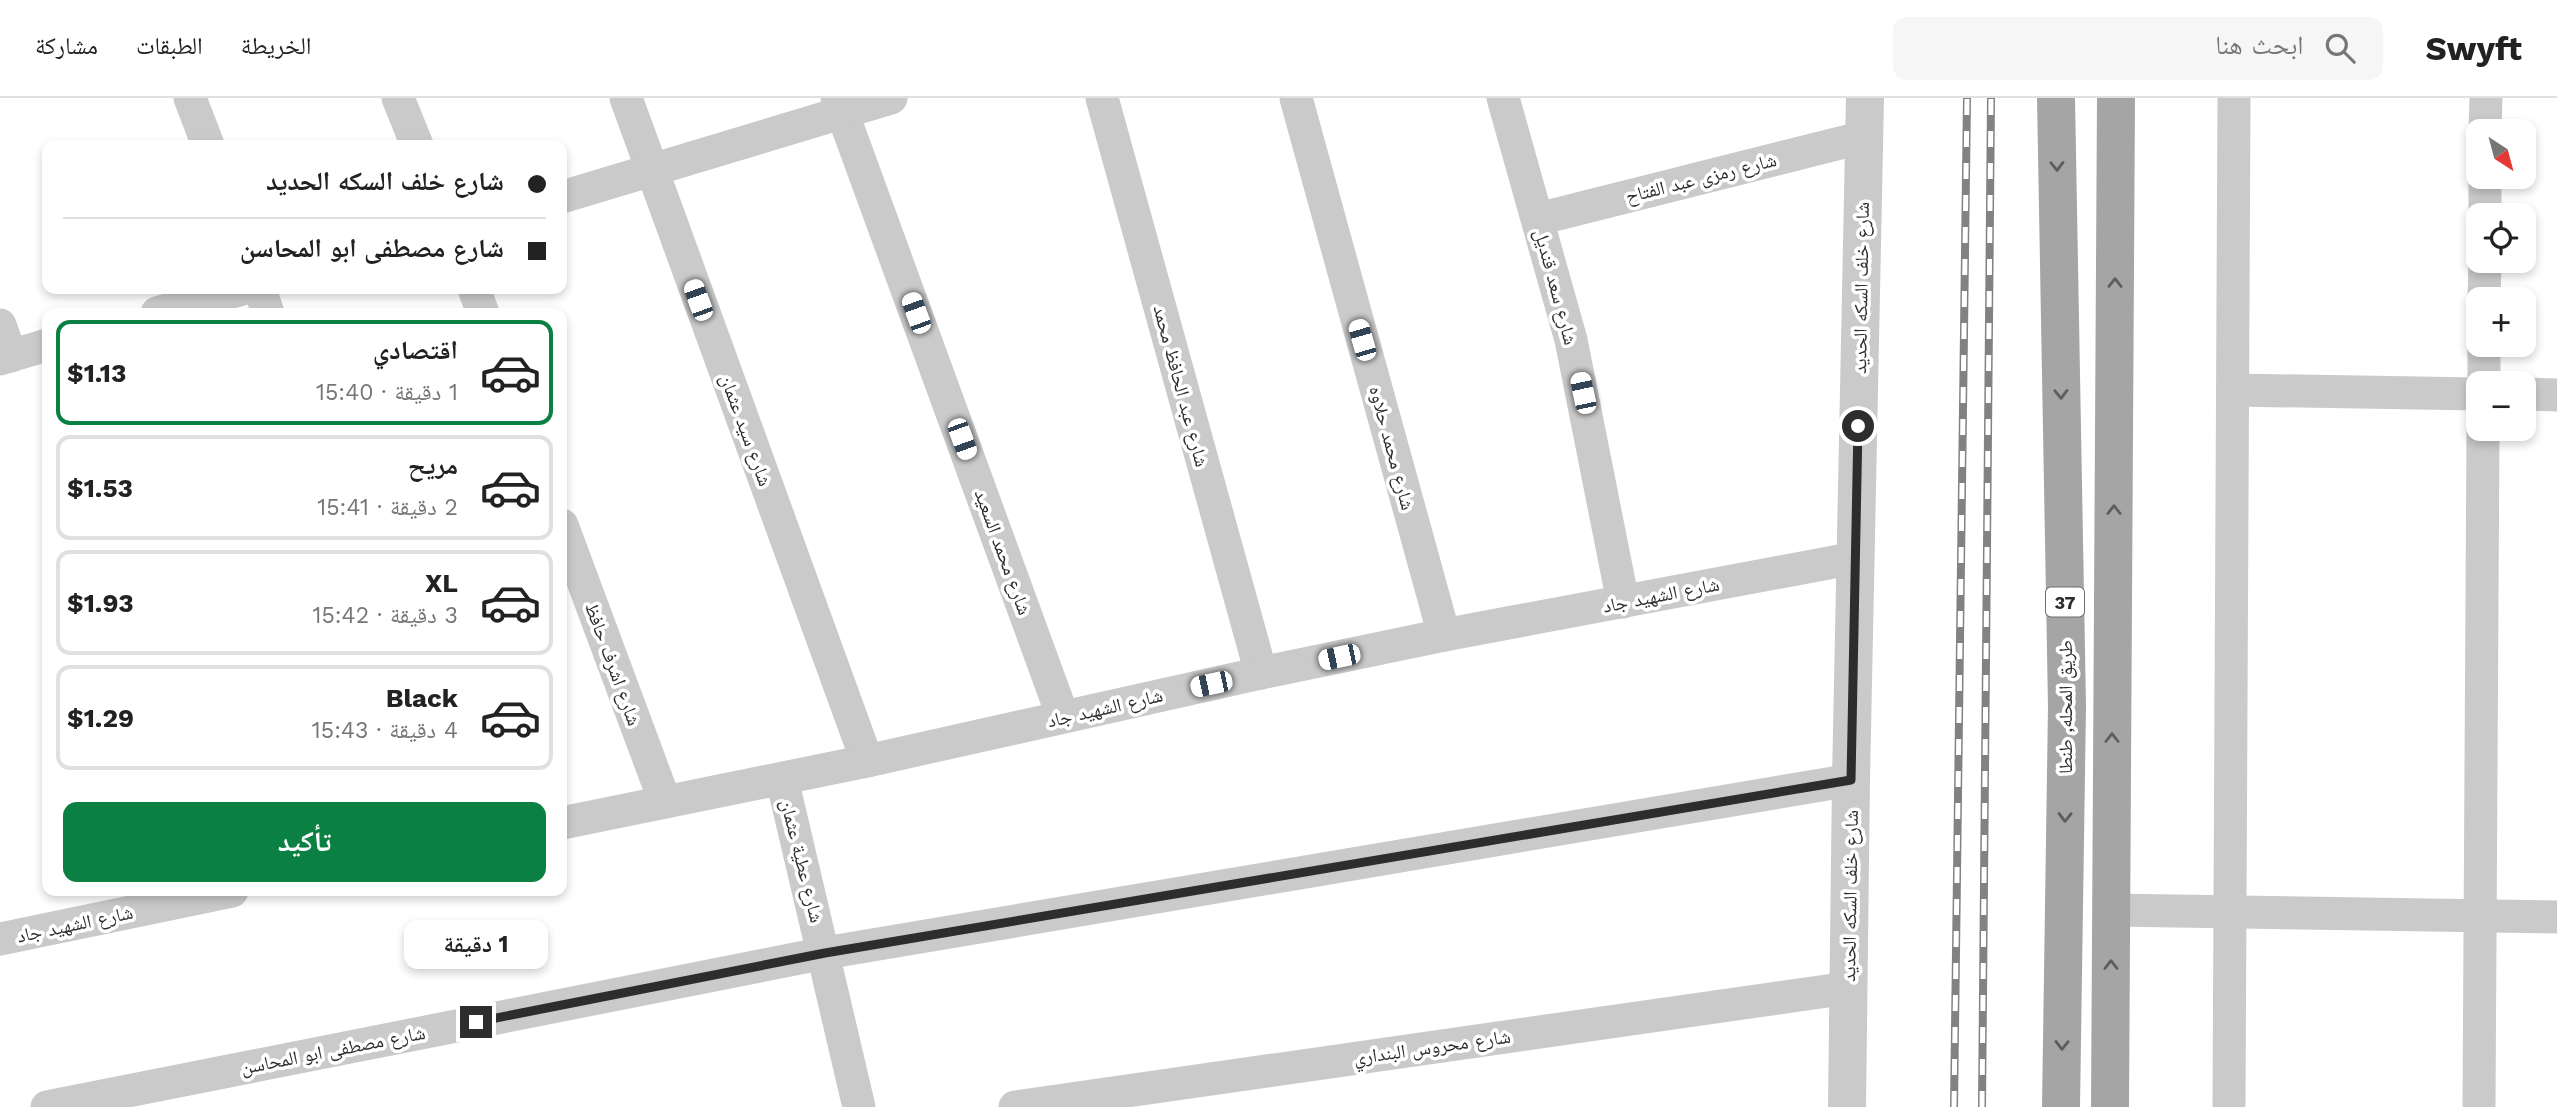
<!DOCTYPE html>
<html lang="ar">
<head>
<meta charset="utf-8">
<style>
  :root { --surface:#fff; --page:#f6f6f6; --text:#222; --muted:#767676; --line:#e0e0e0; --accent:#0b8043 }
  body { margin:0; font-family:"Work Sans","Noto Naskh Arabic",sans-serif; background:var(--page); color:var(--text); direction:rtl; height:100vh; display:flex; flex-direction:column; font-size:26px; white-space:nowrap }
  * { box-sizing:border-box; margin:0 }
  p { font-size:23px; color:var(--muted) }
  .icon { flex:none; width:38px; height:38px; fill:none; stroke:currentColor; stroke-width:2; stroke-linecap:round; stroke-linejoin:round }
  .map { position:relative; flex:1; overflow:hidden; direction:ltr }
  .side { position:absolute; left:42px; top:210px; width:525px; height:588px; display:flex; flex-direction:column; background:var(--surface); border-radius:14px; box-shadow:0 4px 10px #0003; direction:rtl }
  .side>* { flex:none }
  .banner { position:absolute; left:42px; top:42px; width:525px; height:154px; border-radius:14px; box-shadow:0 4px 10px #0003; direction:rtl; display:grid; align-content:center; height:154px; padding:0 21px; background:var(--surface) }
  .needle { width:46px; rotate:144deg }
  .controls { position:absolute; left:2466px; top:21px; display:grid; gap:14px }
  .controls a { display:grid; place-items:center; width:70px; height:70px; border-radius:14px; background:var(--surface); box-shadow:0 4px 10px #0003; font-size:35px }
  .end { position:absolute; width:32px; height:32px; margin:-16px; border:9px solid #2d2d2d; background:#fff; box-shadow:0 0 0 4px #fff }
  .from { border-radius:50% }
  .bubble { position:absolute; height:49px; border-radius:14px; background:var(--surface); box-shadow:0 4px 10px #0003; font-size:23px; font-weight:700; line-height:49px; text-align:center; direction:rtl }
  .car { position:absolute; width:21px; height:42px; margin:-21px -10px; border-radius:9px; box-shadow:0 0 5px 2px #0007; background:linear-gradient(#fff 24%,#345 0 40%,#fff 0 76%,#345 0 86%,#fff 0) }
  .banner b { display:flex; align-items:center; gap:24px; height:66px; font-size:26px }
  .banner b+b { border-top:2px solid var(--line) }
  .banner i { width:18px; height:18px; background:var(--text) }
  ul { padding:12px 0 0; list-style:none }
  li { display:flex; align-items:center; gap:21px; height:105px; margin:0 14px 10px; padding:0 7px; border:4px solid var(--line); border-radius:14px }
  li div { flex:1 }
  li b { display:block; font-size:26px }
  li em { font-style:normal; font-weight:700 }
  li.current { border-color:var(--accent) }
  li>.icon { width:63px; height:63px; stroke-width:1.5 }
  .cta { display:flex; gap:14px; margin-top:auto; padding:14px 21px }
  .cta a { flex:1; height:80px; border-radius:14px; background:var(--accent); color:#fff; font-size:28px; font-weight:700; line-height:80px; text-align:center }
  header { display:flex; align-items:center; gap:42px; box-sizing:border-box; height:98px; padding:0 35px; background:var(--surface); border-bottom:2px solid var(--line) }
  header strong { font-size:33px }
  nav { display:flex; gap:38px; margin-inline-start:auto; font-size:24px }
  .search { width:490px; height:63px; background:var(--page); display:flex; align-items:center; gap:18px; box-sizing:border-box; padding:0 24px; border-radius:14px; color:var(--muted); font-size:26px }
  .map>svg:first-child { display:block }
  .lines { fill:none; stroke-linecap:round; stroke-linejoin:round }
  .minor { stroke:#cacaca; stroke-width:33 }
  .tertiary { stroke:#cacaca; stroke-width:38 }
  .primary { stroke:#a5a5a5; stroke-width:38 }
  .rail-casing { stroke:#828282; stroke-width:8 }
  .rail { stroke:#fff; stroke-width:5; stroke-dasharray:16; stroke-linecap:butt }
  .oneway { stroke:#5d5d5d }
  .route { stroke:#2d2d2d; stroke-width:9 }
  .labels { text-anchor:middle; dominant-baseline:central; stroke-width:7; stroke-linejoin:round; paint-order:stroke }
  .shield { fill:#fff; stroke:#6c6c6c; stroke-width:2 }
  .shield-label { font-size:18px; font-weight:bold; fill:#2d2d2d }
  .street-label { font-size:19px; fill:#2d2d2d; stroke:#fff }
</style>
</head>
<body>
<header>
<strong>Swyft</strong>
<div class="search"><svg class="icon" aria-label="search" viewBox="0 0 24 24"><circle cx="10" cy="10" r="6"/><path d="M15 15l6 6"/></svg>ابحث هنا</div>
<nav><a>الخريطة</a><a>الطبقات</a><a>مشاركة</a></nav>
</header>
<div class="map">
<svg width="2557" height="1009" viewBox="0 0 2557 1009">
  <rect width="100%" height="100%" fill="#fff"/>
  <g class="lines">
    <g class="minor">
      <path d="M190,0L208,47"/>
      <path d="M398,0L417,47"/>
      <path d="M626,0L867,663"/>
      <path d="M837,0L1063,619"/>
      <path d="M1102,0L1261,575"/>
      <path d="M1296,0L1444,537"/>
      <path d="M1503,0L1571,242L1623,504"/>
      <path d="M2485,33L2486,0"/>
      <path d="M562,99L891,0"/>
      <path d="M2485,117V79"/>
      <path d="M1538,121L1864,39"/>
      <path d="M260,191L268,215"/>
      <path d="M474,191L483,215"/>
      <path d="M2484,201L2485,163"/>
      <path d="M157,215L242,191"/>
      <path d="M0,227L11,258"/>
      <path d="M0,261L47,247"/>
      <path d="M2484,285V247"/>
      <path d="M2233,292L2478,296"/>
      <path d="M2524,296L2557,297"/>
      <path d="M562,427L665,704"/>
      <path d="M782,681L859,1009"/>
      <path d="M562,725L867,663L1261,575L1444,537L1855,460"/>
      <path d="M2111,812L2557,819"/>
      <path d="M0,841L232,793"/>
      <path d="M47,1009L825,855L1851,682"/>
      <path d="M1015,1009L1848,890"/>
      <path d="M2229,1009L2234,0"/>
      <path d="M2479,1009L2483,331"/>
    </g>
    <path class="tertiary" d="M1847,1009L1851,682L1865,0"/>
    <g class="primary">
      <path d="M2056,0L2067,608L2061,1009"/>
      <path d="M2110,1009L2116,0"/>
    </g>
    <g class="rail-casing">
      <g id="rail">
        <path d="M1954,1009L1967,0"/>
        <path d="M1982,1009L1991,0"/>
      </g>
    </g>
    <use href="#rail" class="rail"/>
  </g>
  <defs><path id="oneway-chevron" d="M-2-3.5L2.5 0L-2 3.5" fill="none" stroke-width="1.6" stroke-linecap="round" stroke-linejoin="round" transform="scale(1.75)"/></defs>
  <g class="oneway">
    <use href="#oneway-chevron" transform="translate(2057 68) rotate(89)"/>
    <use href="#oneway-chevron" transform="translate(2115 185) rotate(-90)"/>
    <use href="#oneway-chevron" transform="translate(2061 296) rotate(89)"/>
    <use href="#oneway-chevron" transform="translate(2114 412) rotate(-90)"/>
    <use href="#oneway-chevron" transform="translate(2112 640) rotate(-90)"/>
    <use href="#oneway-chevron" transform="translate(2065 719) rotate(91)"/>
    <use href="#oneway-chevron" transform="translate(2111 867) rotate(-90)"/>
    <use href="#oneway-chevron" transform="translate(2062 947) rotate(91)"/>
  </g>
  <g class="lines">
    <path class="route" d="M476,924L825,855L1851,682L1858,328"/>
  </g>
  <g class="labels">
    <rect class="shield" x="2046" y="489.5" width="38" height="29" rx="5"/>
    <g class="shield-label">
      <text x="2065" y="504">37</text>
    </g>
    <g class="street-label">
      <text transform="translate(1701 80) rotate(-14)">شارع رمزى عبد الفتاح</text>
      <text transform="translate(1556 189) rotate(75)">شارع سعد قنديل</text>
      <text transform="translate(1861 190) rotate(-89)">شارع خلف السكه الحديد</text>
      <text transform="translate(1181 288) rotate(75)">شارع عبد الحافظ محمد</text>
      <text transform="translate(746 332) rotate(70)">شارع سيد عثمان</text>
      <text transform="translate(1392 350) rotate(75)">شارع محمد حلاوه</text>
      <text transform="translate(1003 454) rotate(70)">شارع محمد السعيد</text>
      <text transform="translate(1661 497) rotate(-11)">شارع الشهيد جاد</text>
      <text transform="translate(613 566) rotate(70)">شارع اشرف حافظ</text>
      <text transform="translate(2065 609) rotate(-90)">طريق المحله, طنطا</text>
      <text transform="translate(1105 610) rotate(-13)">شارع الشهيد جاد</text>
      <text transform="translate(802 763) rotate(76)">شارع عطية عثمان</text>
      <text transform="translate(1850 798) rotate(-89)">شارع خلف السكه الحديد</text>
      <text transform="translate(75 826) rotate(-12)">شارع الشهيد جاد</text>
      <text transform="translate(1432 949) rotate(-8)">شارع محروس البنداري</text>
      <text transform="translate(333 952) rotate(-11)">شارع مصطفى ابو المحاسن</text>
    </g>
  </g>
</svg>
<div class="controls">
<a><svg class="needle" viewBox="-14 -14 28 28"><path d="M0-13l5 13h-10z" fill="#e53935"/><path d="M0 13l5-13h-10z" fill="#767676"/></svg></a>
<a><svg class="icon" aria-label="locate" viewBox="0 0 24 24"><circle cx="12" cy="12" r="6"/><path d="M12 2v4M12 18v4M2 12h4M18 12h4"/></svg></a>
<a>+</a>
<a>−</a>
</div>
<i class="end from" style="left:1858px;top:328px"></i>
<i class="end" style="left:476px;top:924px"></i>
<div class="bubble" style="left:404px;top:822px;width:144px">1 دقيقة</div>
<i class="car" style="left:698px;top:202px;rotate:340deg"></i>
<i class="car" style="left:916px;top:215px;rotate:340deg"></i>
<i class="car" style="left:1362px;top:242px;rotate:344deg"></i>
<i class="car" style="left:1583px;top:295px;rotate:348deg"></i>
<i class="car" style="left:962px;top:341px;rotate:160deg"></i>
<i class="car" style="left:1339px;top:559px;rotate:258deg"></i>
<i class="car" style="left:1211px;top:586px;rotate:258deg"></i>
<div class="banner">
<b><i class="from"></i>شارع خلف السكه الحديد</b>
<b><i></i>شارع مصطفى ابو المحاسن</b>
</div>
<section class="side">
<ul>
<li class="current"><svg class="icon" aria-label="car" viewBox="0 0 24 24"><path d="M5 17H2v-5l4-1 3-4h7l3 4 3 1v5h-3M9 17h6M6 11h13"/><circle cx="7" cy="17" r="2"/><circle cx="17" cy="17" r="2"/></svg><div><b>اقتصادي</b><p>1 دقيقة · 15:40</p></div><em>$1.13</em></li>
<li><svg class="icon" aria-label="car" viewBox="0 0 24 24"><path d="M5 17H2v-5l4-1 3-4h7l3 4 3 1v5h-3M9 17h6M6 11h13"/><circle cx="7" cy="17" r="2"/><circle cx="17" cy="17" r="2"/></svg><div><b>مريح</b><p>2 دقيقة · 15:41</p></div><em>$1.53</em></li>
<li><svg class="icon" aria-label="car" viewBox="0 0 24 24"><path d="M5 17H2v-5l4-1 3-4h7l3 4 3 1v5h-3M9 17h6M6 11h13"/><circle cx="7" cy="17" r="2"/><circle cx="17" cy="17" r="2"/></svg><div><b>XL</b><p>3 دقيقة · 15:42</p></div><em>$1.93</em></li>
<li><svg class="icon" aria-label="car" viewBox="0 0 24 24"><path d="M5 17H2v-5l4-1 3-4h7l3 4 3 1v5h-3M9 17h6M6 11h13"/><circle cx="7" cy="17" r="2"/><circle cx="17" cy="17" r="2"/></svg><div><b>Black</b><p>4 دقيقة · 15:43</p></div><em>$1.29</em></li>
</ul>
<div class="cta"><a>تأكيد</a></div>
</section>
</div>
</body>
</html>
